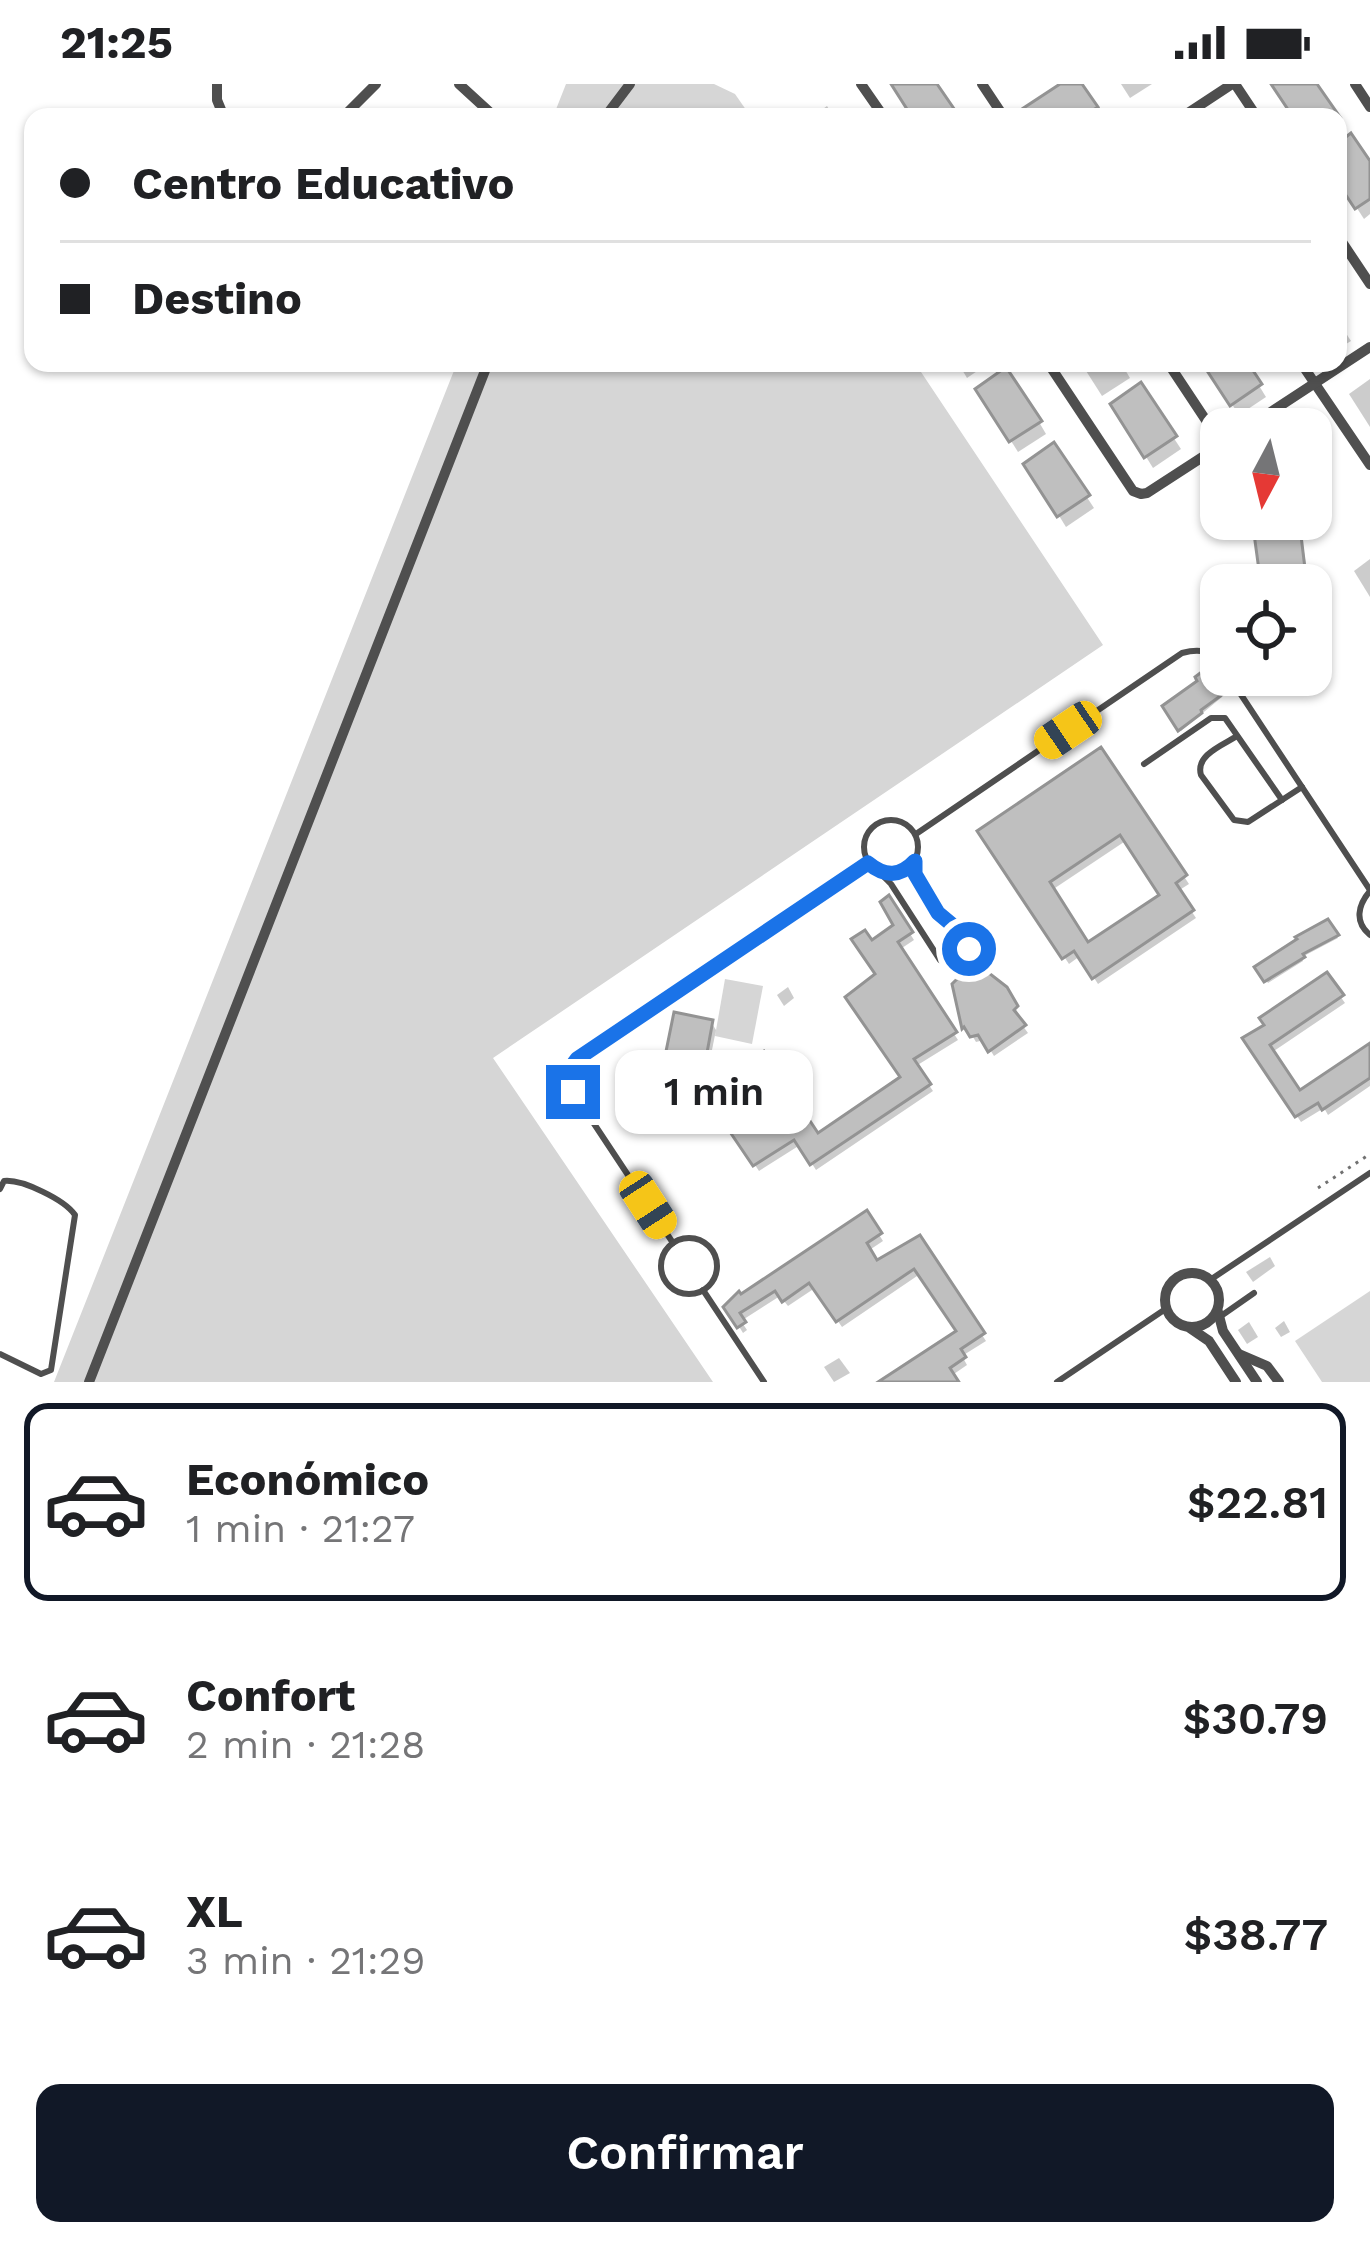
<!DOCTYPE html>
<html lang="es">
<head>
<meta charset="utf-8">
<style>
  :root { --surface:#fff; --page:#f6f6f6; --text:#202124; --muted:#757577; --line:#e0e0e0; --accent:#111827 }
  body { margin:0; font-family:"Work Sans",sans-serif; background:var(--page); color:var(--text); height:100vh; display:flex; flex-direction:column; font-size:45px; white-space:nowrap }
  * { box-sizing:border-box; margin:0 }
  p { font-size:39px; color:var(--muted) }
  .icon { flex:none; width:66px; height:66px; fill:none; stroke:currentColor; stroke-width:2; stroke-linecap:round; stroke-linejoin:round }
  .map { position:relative; height:1298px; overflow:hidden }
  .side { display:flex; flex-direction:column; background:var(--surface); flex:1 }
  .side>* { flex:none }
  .guide { position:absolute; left:24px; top:24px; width:1323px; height:264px; border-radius:24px; box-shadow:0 3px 9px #0004; display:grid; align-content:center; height:264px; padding:0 36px; background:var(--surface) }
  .needle { width:78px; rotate:187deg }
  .buttons { position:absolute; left:1200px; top:324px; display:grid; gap:24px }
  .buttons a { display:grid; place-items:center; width:132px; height:132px; border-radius:24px; background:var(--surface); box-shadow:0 3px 9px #0004; font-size:60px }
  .end { position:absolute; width:54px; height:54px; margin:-27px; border:15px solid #1a73e8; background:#fff; box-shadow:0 0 0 6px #fff }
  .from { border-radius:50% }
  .bubble { position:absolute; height:84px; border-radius:24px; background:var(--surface); box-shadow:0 3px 9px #0004; font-size:39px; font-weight:600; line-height:84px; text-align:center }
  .car { position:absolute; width:36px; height:72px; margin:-36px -18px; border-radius:15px; box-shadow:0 0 9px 3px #0007; background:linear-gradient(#f5c518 24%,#345 0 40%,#f5c518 0 76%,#345 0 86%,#f5c518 0) }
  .guide b { display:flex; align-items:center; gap:42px; height:114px; font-size:45px }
  .guide b+b { border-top:3px solid var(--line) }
  .guide i { width:30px; height:30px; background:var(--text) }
  ul { padding:21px 0 0; list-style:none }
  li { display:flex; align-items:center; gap:36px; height:198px; margin:0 24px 18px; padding:0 12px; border:6px solid transparent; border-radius:24px }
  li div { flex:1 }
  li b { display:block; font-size:45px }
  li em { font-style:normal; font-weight:600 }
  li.on { border-color:var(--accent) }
  li>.icon { width:108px; height:108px; stroke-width:1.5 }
  .primary-button { display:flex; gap:24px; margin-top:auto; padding:24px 36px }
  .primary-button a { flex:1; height:138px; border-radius:24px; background:var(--accent); color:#fff; font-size:48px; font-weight:600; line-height:138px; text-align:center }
  .status { display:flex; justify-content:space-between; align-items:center; height:84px; padding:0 60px; background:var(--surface); direction:ltr }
  .status svg { height:33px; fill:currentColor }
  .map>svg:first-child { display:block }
  .green { fill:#d6d6d6 }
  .shadow { fill:#0003; fill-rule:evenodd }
  .building { fill:#bfbfbf; stroke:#939393; stroke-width:3; fill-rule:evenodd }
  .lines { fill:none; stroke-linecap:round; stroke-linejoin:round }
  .path { stroke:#717171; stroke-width:3; stroke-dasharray:3 6; stroke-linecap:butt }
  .lane { stroke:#4f4f4f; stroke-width:6 }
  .street { stroke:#4f4f4f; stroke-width:10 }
  .route { stroke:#1a73e8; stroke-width:15 }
</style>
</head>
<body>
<div class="status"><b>21:25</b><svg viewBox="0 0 49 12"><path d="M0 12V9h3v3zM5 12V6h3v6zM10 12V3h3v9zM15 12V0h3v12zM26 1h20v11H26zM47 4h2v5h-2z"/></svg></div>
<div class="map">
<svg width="1370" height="1298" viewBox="0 0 1370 1298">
  <rect width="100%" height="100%" fill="#fff"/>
  <g class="green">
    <path d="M566,0H714L735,10L751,33H553Z"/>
    <path d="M457,279H915L1103,561L493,974L713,1298H54Z"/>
    <path d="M725,895L763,902L752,960L715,952Z"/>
    <path d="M1370,1207V1298H1322L1295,1257Z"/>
  </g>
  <g class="shadow">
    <path d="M1066,0H1079L1100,33H1029Z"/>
    <path d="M1121,0H1152L1130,14Z"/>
    <path d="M827,22L834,33H812Z"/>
    <path d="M1338,63L1370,82V130L1364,135L1338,95Z"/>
    <path d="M1338,237L1351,257L1338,265Z"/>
    <path d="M958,279H989L967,294Z"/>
    <path d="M1081,279H1121L1130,294L1102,312Z"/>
    <path d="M1205,279H1245L1266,313L1239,331Z"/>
    <path d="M1370,295V343L1349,310Z"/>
    <path d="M1140,303L1181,365L1153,384L1114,321Z"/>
    <path d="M979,306L1039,338L1046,350L1018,368Z"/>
    <path d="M1311,356L1322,372L1311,379Z"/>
    <path d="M1053,362L1094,424L1066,443L1027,380Z"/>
    <path d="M1299,435L1309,501H1264Z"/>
    <path d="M1370,475V513L1354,487Z"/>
    <path d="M1206,588L1222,613L1181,647L1166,623L1201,598Z"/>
    <path d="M1100,667L1189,800L1178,807L1196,834L1098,900L1080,872L1069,880L981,748ZM1127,756L1163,812L1087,862L1052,806Z"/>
    <path d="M888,815L914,856L899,866L958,956L916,982L933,1007L816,1086L800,1061L759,1087L707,1009L817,1053L904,995L871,861L897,842Z"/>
    <path d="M1327,839L1338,854L1302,873L1303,877L1268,899L1258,884Z"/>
    <path d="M1326,892L1345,919L1271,969L1299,1010L1370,963V1002L1328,1031L1324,1024L1301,1038L1246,956Z"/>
    <path d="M788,903L794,914L784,922L777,911Z"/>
    <path d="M1005,905L1019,931L1017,934L1028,949L994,972L984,956L976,958L970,948Z"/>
    <path d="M711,938L716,946L705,1001L670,994L665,986Z"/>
    <path d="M866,1130L883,1157L868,1167L876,1180L919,1155L986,1257L962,1272L967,1281L951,1292L884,1298L959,1248L920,1190L842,1243L815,1204L788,1222L780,1212L741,1237L747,1246L743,1249L727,1223Z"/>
    <path d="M1270,1173L1275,1182L1253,1198L1246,1188Z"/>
    <path d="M1284,1237L1290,1248L1281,1253L1275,1244Z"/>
    <path d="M1249,1238L1258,1253L1247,1260L1238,1246Z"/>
    <path d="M839,1274L850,1289L834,1298L824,1283Z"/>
  </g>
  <g class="building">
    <path d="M891,0H937L957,29L951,33H912Z"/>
    <path d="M1060,0H1082L1098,23L1081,33H1027L1022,25Z"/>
    <path d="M1271,0H1317L1340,33H1293Z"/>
    <path d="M1351,49L1370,77V115L1355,125L1338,99V59Z"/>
    <path d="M1202,279H1248L1262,300L1230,322Z"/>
    <path d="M1006,283L1042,337L1009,358L975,305Z"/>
    <path d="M1141,298L1177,352L1144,374L1110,320Z"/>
    <path d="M1054,358L1090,411L1057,433L1023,380Z"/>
    <path d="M1252,435H1299L1307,501H1261Z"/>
    <path d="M1207,584L1223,610L1201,626L1202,629L1178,647L1162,622L1197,597L1195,593Z"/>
    <path d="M1101,663L1187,791L1176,799L1194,826L1092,895L1074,867L1062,875L977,747ZM1120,751L1159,811L1088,858L1050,798Z"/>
    <path d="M889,811L913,848L898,858L957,948L914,975L931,1000L810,1081L794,1056L753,1082L703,1008L764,967L818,1049L900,993L845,913L875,890L851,855L865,846L872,856L893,841L880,818Z"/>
    <path d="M1328,835L1339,851L1303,870L1305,873L1264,898L1254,883L1297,855L1295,853Z"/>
    <path d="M969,879L974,886L980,882L1007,903L1018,922L1014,926L1026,941L988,968L978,951L970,953L964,943L962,945L952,900L957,895L954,890Z"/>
    <path d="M1327,888L1344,911L1270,961L1300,1006L1370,959V994L1322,1026L1318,1019L1295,1033L1242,954L1264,941L1259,934Z"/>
    <path d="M674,928L713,936L702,996L662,987Z"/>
    <path d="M867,1126L882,1149L867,1159L877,1176L920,1151L985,1249L961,1265L966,1273L950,1284L959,1298H878L956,1247L914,1185L836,1238L809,1199L782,1218L775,1207L740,1229L746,1238L737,1244L723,1223L739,1207L741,1210Z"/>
  </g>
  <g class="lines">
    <path class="path" d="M1318,1104L1370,1070"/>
    <g class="lane">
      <path d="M1228,591L1370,806"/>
      <path d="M1237,652C1223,661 1195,671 1201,691L1234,736L1248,738L1302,703"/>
      <path d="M1144,680L1211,634H1225L1282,716"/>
      <circle cx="891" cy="763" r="27"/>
      <path d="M916,750L1182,569C1197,565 1211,565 1221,580"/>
      <path d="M879,788L891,800L940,876C959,886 970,873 968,854L938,829L915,790V777"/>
      <path d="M1370,807C1358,821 1354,838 1370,851"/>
      <path d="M0,1105L4,1097C22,1095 65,1116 75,1131L51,1286L41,1290L0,1270"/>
      <circle cx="689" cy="1182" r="28"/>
      <path d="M673,1159L573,1008C569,994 567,987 577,975L868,779"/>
      <path d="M1210,1196L1370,1089"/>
      <path d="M703,1206L764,1298"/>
      <path d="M1221,1232L1254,1209"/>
      <path d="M1057,1298L1167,1224"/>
    </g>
    <g class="street">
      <path d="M217,0V16L224,33"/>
      <path d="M459,0L495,33"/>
      <path d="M861,0L884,33"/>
      <path d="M982,0L1004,33"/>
      <path d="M1235,0L1257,33"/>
      <path d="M1355,0L1370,23"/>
      <path d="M343,33L376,0"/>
      <path d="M605,33L630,0"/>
      <path d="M1182,33L1232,0"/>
      <path d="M1338,152L1370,200"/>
      <path d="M1048,279L1133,407L1141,410L1147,409L1221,361"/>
      <path d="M1168,279L1221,359"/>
      <path d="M1301,279L1370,381"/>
      <path d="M1245,345L1370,263"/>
      <circle cx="1192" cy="1216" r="27"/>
      <path d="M1218,1228L1223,1247L1257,1298"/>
      <path d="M1190,1244L1209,1257L1236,1298"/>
      <path d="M1239,1270L1267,1282L1279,1298"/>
      <path d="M89,1298L488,279"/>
    </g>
  </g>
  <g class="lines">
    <path class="route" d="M573,1008C568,994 567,987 577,975L868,779C885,793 900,793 915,777V790L938,829L968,854L969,865"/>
  </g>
</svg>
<div class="buttons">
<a><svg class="needle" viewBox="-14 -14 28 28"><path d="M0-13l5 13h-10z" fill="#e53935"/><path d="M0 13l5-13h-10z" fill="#757577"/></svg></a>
<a><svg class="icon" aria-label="locate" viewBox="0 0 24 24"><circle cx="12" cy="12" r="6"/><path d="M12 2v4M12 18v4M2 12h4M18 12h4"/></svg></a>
</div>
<i class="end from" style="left:969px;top:865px"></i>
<i class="end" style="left:573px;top:1008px"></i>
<div class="bubble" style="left:615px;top:966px;width:198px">1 min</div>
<i class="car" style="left:1068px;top:646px;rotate:236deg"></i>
<i class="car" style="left:648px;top:1121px;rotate:147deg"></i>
<div class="guide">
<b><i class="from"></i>Centro Educativo</b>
<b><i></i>Destino</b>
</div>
</div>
<section class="side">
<ul>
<li class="on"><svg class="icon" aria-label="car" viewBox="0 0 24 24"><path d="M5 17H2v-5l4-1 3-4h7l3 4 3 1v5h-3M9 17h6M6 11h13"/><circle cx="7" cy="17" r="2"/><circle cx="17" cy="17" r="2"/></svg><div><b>Económico</b><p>1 min · 21:27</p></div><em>$22.81</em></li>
<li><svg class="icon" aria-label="car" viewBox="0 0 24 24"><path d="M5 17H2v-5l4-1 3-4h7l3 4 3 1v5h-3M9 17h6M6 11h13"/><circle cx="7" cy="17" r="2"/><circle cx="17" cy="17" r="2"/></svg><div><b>Confort</b><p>2 min · 21:28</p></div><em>$30.79</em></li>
<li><svg class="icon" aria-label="car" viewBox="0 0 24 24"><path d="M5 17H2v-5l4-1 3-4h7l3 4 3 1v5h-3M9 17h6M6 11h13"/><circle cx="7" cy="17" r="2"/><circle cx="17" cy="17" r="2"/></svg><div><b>XL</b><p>3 min · 21:29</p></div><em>$38.77</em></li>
</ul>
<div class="primary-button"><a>Confirmar</a></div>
</section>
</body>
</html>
